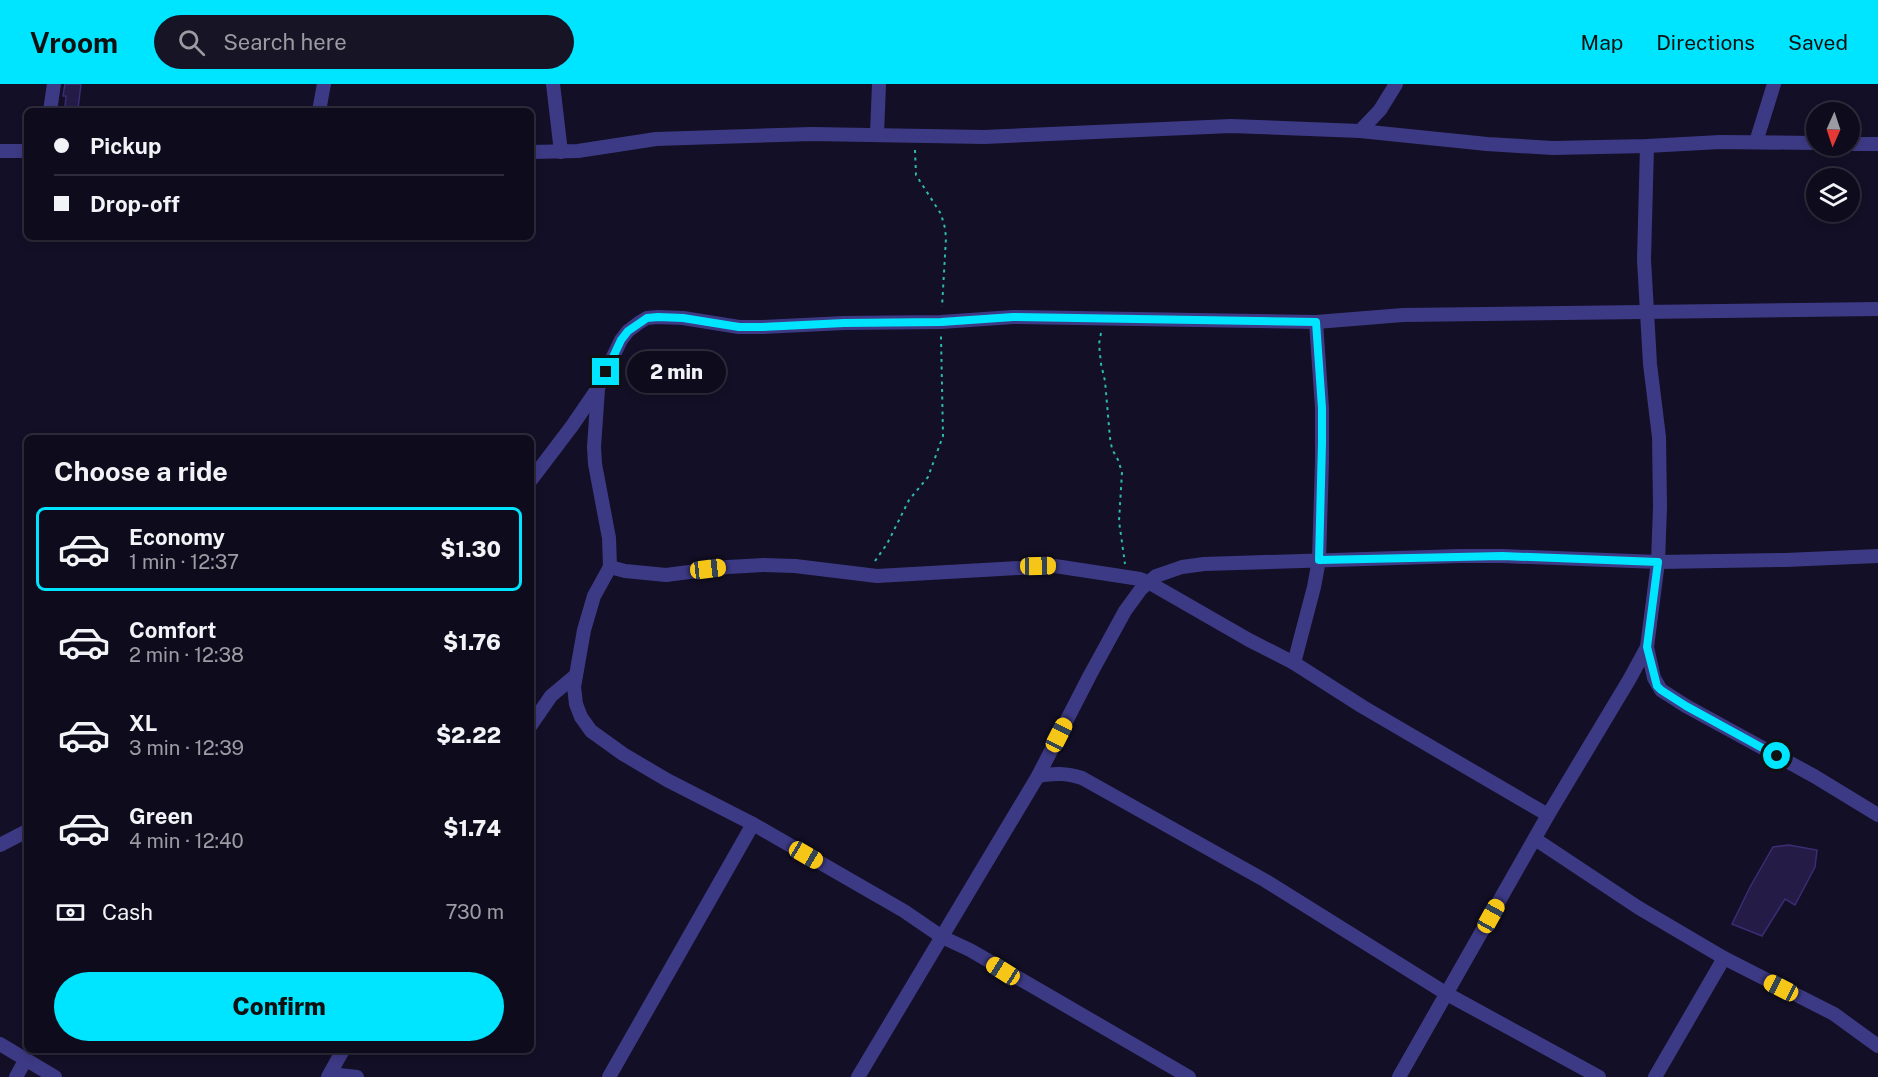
<!DOCTYPE html>
<html lang="en">
<head>
<meta charset="utf-8">
<style>
  :root { --surface:#0e0b1c; --page:#171425; --text:#f1f3f6; --muted:#9b9ba3; --line:#2e2b3b; --accent:#00e5ff }
  body { margin:0; font-family:"Public Sans",sans-serif; background:var(--page); color:var(--text); height:100vh; display:flex; flex-direction:column; font-size:22px; white-space:nowrap }
  * { box-sizing:border-box; margin:0 }
  p { font-size:20px; color:var(--muted) }
  .icon { flex:none; width:33px; height:33px; fill:none; stroke:currentColor; stroke-width:2; stroke-linecap:round; stroke-linejoin:round }
  .map { position:relative; flex:1; overflow:hidden }
  .sheet { position:absolute; left:24px; top:351px; width:510px; height:618px; display:flex; flex-direction:column; background:var(--surface); border-radius:9px; box-shadow:0 3px 9px #0003,0 0 0 2px var(--line) }
  .sheet>* { flex:none }
  .guide { position:absolute; left:24px; top:24px; width:510px; height:132px; border-radius:9px; box-shadow:0 3px 9px #0003,0 0 0 2px var(--line); display:grid; align-content:center; height:132px; padding:0 30px; background:var(--surface) }
  .needle { width:39px; rotate:183deg }
  .fabs { position:absolute; left:1806px; top:18px; display:grid; gap:12px }
  .fabs a { display:grid; place-items:center; width:54px; height:54px; border-radius:50%; background:var(--surface); box-shadow:0 3px 9px #0003,0 0 0 2px var(--line); font-size:30px }
  .end { position:absolute; width:27px; height:27px; margin:-14px; border:8px solid #00e5ff; background:#111; box-shadow:0 0 0 3px #111 }
  .from { border-radius:50% }
  .bubble { position:absolute; height:42px; border-radius:21px; background:var(--surface); box-shadow:0 3px 9px #0003,0 0 0 2px var(--line); font-size:20px; font-weight:800; line-height:42px; text-align:center }
  .car { position:absolute; width:18px; height:36px; margin:-18px -9px; border-radius:8px; box-shadow:0 0 4px 2px #0007; background:linear-gradient(#f5c518 24%,#345 0 40%,#f5c518 0 76%,#345 0 86%,#f5c518 0) }
  .guide b { display:flex; align-items:center; gap:21px; height:57px; font-size:22px }
  .guide b+b { border-top:2px solid var(--line) }
  .guide i { width:15px; height:15px; background:var(--text) }
  ul { padding:0; list-style:none }
  li { display:flex; align-items:center; gap:18px; height:84px; margin:0 12px 9px; padding:0 18px; border:3px solid transparent; border-radius:9px }
  li div { flex:1 }
  li b { display:block; font-size:22px }
  li em { font-style:normal; font-weight:800 }
  li.current { border-color:var(--accent) }
  li>.icon { width:54px; height:54px; stroke-width:1.5 }
  h2 { padding:0 30px; font-size:27px; line-height:72px }
  .pay { display:flex; align-items:center; gap:15px; height:66px; padding:0 30px; font-size:22px }
  .pay p { margin-inline-start:auto }
  .cta { display:flex; gap:12px; margin-top:auto; padding:12px 30px }
  .cta a { flex:1; height:69px; border-radius:36px; background:var(--accent); color:#111; font-size:24px; font-weight:800; line-height:69px; text-align:center }
  header { display:flex; align-items:center; gap:36px; box-sizing:border-box; height:84px; padding:0 30px; background:var(--accent); color:#111 }
  header strong { font-size:28px }
  nav { display:flex; gap:33px; margin-inline-start:auto; font-size:21px }
  .search { width:420px; height:54px; background:var(--page); display:flex; align-items:center; gap:15px; box-sizing:border-box; padding:0 21px; border-radius:33px; color:var(--muted); font-size:22px }
  .map>svg:first-child { display:block }
  .building { fill:#241b47; stroke:#3b2d73; stroke-width:1.5 }
  .lines { fill:none; stroke-linecap:round; stroke-linejoin:round }
  .path { stroke:#2fb8b0; stroke-width:2; stroke-dasharray:3 4.5; stroke-linecap:butt }
  .street { stroke:#3d3a85; stroke-width:14 }
  .route { stroke:#00e5ff; stroke-width:8 }
</style>
</head>
<body>
<header>
<strong>Vroom</strong>
<div class="search"><svg class="icon" aria-label="search" viewBox="0 0 24 24"><circle cx="10" cy="10" r="6"/><path d="M15 15l6 6"/></svg>Search here</div>
<nav><a>Map</a><a>Directions</a><a>Saved</a></nav>
</header>
<div class="map">
<svg width="1878" height="993" viewBox="0 0 1878 993">
  <rect width="100%" height="100%" fill="#130f26"/>
  <g class="building">
    <path d="M65,0H81L78,25L65,23L66,12H63Z"/>
    <path d="M1789,761L1817,766L1815,783L1795,821L1785,815L1762,852L1732,840L1750,803L1773,763Z"/>
  </g>
  <g class="lines">
    <g class="path">
      <path d="M915,66L916,91L941,130L945,144L946,154L942,223"/>
      <path d="M1101,249L1099,260L1101,280L1105,297L1110,354L1112,365L1118,376L1122,388L1119,437L1125,480"/>
      <path d="M875,477L887,460L909,416L928,393L943,352L941,252"/>
    </g>
    <g class="street">
      <path d="M553,0L561,68"/>
      <path d="M50,27L54,0"/>
      <path d="M319,27L324,0"/>
      <path d="M1360,47L1380,26L1396,0"/>
      <path d="M877,50L879,0"/>
      <path d="M1756,58L1774,0"/>
      <path d="M1850,60H1878"/>
      <path d="M0,67H27"/>
      <path d="M531,68L578,67L656,55L812,50L984,53L1231,42L1360,47L1487,60L1553,64L1647,62L1720,58L1816,59"/>
      <path d="M598,305L594,363L595,380L609,454L610,483L594,512L584,546L574,603L576,620L581,633L591,647L623,670L667,696L753,740L904,827L942,853L970,866L1189,993"/>
      <path d="M531,396L572,342L598,304L621,256L628,247L640,238L647,234L658,233L683,234L739,243H762L844,239L941,238L1013,233L1316,238L1403,231L1878,225"/>
      <path d="M610,483L625,487L666,491L728,483L764,481L795,482L877,492L1055,482L1140,495L1148,498L1249,556L1294,579L1363,623L1548,731"/>
      <path d="M1647,563L1654,594L1661,606L1686,622L1814,692L1878,731"/>
      <path d="M1294,579L1314,503L1319,476L1322,377V324L1316,238"/>
      <path d="M531,641L551,612L576,591"/>
      <path d="M1038,692C1055,689 1066,689 1082,694L1266,797L1447,910L1599,993"/>
      <path d="M1535,755L1639,824L1724,874L1834,930L1878,962"/>
      <path d="M0,761L27,747"/>
      <path d="M0,960L55,993"/>
      <path d="M330,990L357,993"/>
      <path d="M16,993L26,975"/>
      <path d="M328,993L343,966"/>
      <path d="M609,993L753,740"/>
      <path d="M858,993L1038,692L1090,591L1125,527L1141,505L1156,492L1182,483L1204,480L1460,472H1502L1658,478L1785,476L1878,472"/>
      <path d="M1399,993L1548,731L1629,596L1647,563L1658,478L1660,423L1659,353L1650,280L1644,176L1647,62"/>
      <path d="M1655,993L1724,874"/>
    </g>
  </g>
  <g class="lines">
    <path class="route" d="M606,288L621,256L628,247L647,234L658,233L683,234L739,243H762L844,239L941,238L1013,233L1316,238L1322,324V359L1319,476L1502,472L1658,478L1647,563L1657,602L1661,606L1686,622L1777,672"/>
  </g>
</svg>
<div class="fabs">
<a><svg class="needle" viewBox="-14 -14 28 28"><path d="M0-13l5 13h-10z" fill="#e53935"/><path d="M0 13l5-13h-10z" fill="#9b9ba3"/></svg></a>
<a><svg class="icon" aria-label="layers" viewBox="0 0 24 24"><path d="M12 4l9 5-9 5-9-5zM3 14l9 5 9-5"/></svg></a>
</div>
<i class="end from" style="left:1777px;top:672px"></i>
<i class="end" style="left:606px;top:288px"></i>
<div class="bubble" style="left:627px;top:267px;width:99px">2 min</div>
<i class="car" style="left:1038px;top:482px;rotate:89deg"></i>
<i class="car" style="left:708px;top:485px;rotate:83deg"></i>
<i class="car" style="left:1059px;top:651px;rotate:27deg"></i>
<i class="car" style="left:806px;top:771px;rotate:120deg"></i>
<i class="car" style="left:1491px;top:832px;rotate:29deg"></i>
<i class="car" style="left:1003px;top:887px;rotate:302deg"></i>
<i class="car" style="left:1781px;top:904px;rotate:297deg"></i>
<div class="guide">
<b><i class="from"></i>Pickup</b>
<b><i></i>Drop-off</b>
</div>
<section class="sheet">
<h2>Choose a ride</h2>
<ul>
<li class="current"><svg class="icon" aria-label="car" viewBox="0 0 24 24"><path d="M5 17H2v-5l4-1 3-4h7l3 4 3 1v5h-3M9 17h6M6 11h13"/><circle cx="7" cy="17" r="2"/><circle cx="17" cy="17" r="2"/></svg><div><b>Economy</b><p>1 min · 12:37</p></div><em>$1.30</em></li>
<li><svg class="icon" aria-label="car" viewBox="0 0 24 24"><path d="M5 17H2v-5l4-1 3-4h7l3 4 3 1v5h-3M9 17h6M6 11h13"/><circle cx="7" cy="17" r="2"/><circle cx="17" cy="17" r="2"/></svg><div><b>Comfort</b><p>2 min · 12:38</p></div><em>$1.76</em></li>
<li><svg class="icon" aria-label="car" viewBox="0 0 24 24"><path d="M5 17H2v-5l4-1 3-4h7l3 4 3 1v5h-3M9 17h6M6 11h13"/><circle cx="7" cy="17" r="2"/><circle cx="17" cy="17" r="2"/></svg><div><b>XL</b><p>3 min · 12:39</p></div><em>$2.22</em></li>
<li><svg class="icon" aria-label="car" viewBox="0 0 24 24"><path d="M5 17H2v-5l4-1 3-4h7l3 4 3 1v5h-3M9 17h6M6 11h13"/><circle cx="7" cy="17" r="2"/><circle cx="17" cy="17" r="2"/></svg><div><b>Green</b><p>4 min · 12:40</p></div><em>$1.74</em></li>
</ul>
<div class="pay"><svg class="icon" aria-label="cash" viewBox="0 0 24 24"><path d="M3 7h18v10H3z"/><circle cx="12" cy="12" r="2"/></svg>Cash<p>730 m</p></div>
<div class="cta"><a>Confirm</a></div>
</section>
</div>
</body>
</html>
